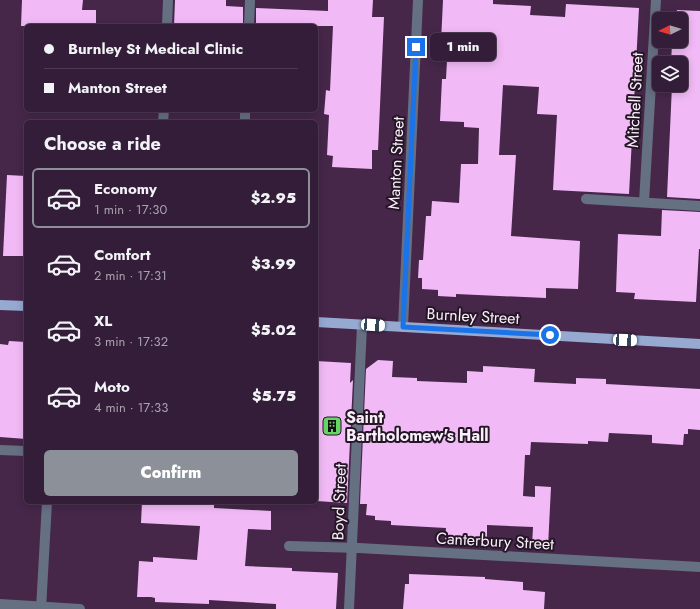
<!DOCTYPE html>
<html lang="en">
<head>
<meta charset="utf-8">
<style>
  :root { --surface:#341d38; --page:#3c2640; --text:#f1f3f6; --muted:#a9a2ae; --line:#4e3b53; --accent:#8c9099 }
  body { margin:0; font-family:Jost,sans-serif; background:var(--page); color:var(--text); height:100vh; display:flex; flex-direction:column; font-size:15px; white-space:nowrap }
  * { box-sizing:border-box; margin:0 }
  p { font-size:13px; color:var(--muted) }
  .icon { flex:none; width:22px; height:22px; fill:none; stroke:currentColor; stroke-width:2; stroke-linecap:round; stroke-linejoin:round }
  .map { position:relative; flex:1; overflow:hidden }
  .sheet { position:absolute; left:24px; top:120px; width:294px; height:384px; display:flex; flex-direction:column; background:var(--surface); border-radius:6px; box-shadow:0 2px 10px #0003,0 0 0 1px var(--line) }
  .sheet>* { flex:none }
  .guide { position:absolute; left:24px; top:24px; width:294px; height:88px; border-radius:6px; box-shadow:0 2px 10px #0003,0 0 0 1px var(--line); display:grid; align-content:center; height:88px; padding:0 20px; background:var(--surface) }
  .needle { width:26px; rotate:265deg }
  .controls { position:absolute; left:652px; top:12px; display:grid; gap:8px }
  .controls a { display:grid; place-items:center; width:36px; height:36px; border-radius:6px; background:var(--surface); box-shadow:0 2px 10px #0003,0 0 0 1px var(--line); font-size:20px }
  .end { position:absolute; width:18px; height:18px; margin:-9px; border:5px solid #1a73e8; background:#fff; box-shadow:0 0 0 2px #fff }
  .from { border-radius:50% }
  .bubble { position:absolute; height:28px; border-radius:6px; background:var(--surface); box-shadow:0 2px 10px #0003,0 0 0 1px var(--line); font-size:13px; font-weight:800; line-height:28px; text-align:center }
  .car { position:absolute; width:12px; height:24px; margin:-12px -6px; border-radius:5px; box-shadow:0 0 3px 1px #0007; background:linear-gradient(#fff 24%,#345 0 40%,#fff 0 76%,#345 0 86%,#fff 0) }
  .guide b { display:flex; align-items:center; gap:14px; height:38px; font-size:15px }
  .guide b+b { border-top:1px solid var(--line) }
  .guide i { width:10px; height:10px; background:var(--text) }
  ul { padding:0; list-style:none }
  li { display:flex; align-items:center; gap:12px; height:60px; margin:0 8px 6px; padding:0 12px; border:2px solid transparent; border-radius:6px }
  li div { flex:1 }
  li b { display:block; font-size:15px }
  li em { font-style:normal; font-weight:800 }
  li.selected { border-color:var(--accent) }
  li>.icon { width:36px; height:36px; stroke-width:1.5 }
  h2 { padding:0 20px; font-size:18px; line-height:48px }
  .primary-button { display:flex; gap:8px; margin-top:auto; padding:8px 20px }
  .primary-button a { flex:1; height:46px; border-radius:6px; background:var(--accent); color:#fff; font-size:16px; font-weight:800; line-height:46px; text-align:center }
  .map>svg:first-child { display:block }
  .building { fill:#f1baf6 }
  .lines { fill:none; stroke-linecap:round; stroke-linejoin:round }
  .minor { stroke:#667083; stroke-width:10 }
  .major { stroke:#95a9d1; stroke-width:10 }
  .route { stroke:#1a73e8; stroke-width:5 }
  .labels { text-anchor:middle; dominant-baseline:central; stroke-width:4; stroke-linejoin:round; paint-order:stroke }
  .street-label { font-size:16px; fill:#fbeffc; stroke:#251626 }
  .poi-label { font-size:16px; font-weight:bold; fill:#fbeffc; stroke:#251626; text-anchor:start }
</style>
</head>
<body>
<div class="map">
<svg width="700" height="609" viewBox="0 0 700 609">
  <rect width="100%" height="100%" fill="#46274a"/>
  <g class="building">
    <path d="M22,0H83L82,10H96V26H21Z"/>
    <path d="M175,0H226V6L243,7V26H174Z"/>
    <path d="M328,0H373L372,17H384L378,150H372V169L332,167L333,156L327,155L329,115L324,114L326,90L330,91L333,26H256V8L328,11Z"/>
    <path d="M443,0H493V4L531,6L530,15L565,17L566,4L639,8L629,194L553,190L557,115L537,114L539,87L503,85L499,155H516L511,236L580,241L578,289L546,288V298L456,294V297L438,296V290L422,289V278H418L419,260H423L426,216H431L432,201L459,203L461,164H478L479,128L464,127V122L440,121L442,79H446L448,42H441Z"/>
    <path d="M677,10L700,11V199L667,197L672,85H681V63H671L672,44H675V41H681V19H676Z"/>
    <path d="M7,175L26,176V256H3Z"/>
    <path d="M662,210L700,212V249H699L696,302L634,299L635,293L616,292L618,234L661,236Z"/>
    <path d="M9,341L26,342V439L0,437V344L8,345Z"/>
    <path d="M378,360L393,361L392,377L417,378V381L467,383V371L483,372V366L535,369L534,382L576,384V378L606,379V384L700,389V430L688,429V434H684L683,445L652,443V435L609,433L608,442L588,441V444L531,442L530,455H525L523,496L535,497V486L551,487L548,547L532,546L533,527L487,525V541L445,540L446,528L391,525V521L375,520V516L366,515L367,504H360L366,369Z"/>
    <path d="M316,361L351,363L350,383L353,380L347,503L316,501Z"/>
    <path d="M142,502H214V508L271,511V530L248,529L245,566L292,568V571L338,573L336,609H276V604L209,600V604L155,602V598L151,597H137L139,561L153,562V557L197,560L200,526L141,523Z"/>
    <path d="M409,574L485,577V579L523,582V590L545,592L544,609H403L405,584H409Z"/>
  </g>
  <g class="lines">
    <g class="minor">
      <path d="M167,26L168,0"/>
      <path d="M249,26L250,0"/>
      <path d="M163,122L164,110"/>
      <path d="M245,122V110"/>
      <path d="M586,199L700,206"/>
      <path d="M644,202L656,0"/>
      <path d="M403,327L418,0"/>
      <path d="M0,450L26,451"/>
      <path d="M289,546L359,548L700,567"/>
      <path d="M0,604L80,609"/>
      <path d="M41,609L47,502"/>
      <path d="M349,609L362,325"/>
    </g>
    <g class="major">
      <path d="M0,305L26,306"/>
      <path d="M316,322L700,344"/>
    </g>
  </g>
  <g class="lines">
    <path class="route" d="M416,47L403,327L550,335"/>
  </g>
  <defs>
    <g id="building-square" transform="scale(1)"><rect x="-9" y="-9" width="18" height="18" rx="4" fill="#67d466" stroke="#251626"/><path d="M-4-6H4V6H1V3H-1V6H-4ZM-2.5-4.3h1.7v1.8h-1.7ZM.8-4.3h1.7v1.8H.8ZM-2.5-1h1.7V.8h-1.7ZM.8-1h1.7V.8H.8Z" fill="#111"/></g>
  </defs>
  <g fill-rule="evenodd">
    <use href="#building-square" x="332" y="426"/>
  </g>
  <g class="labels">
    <g class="street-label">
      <text transform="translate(635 100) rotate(-87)">Mitchell Street</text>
      <text transform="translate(396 163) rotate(-87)">Manton Street</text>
      <text transform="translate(473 316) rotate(3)">Burnley Street</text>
      <text transform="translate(339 502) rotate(-88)">Boyd Street</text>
      <text transform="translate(495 541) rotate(3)">Canterbury Street</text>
    </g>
    <g class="poi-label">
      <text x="346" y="417">Saint<tspan x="346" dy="18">Bartholomew's Hall</tspan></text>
    </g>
  </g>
</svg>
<div class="controls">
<a><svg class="needle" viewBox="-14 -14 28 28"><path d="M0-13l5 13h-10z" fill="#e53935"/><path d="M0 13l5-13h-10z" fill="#a9a2ae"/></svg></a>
<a><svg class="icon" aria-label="layers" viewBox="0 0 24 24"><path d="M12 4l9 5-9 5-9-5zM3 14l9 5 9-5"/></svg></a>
</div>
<i class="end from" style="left:550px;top:335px"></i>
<i class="end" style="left:416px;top:47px"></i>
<div class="bubble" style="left:430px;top:33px;width:66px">1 min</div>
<i class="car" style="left:373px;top:325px;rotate:94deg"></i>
<i class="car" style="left:625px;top:340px;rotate:93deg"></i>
<div class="guide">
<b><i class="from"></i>Burnley St Medical Clinic</b>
<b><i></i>Manton Street</b>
</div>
<section class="sheet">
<h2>Choose a ride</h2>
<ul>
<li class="selected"><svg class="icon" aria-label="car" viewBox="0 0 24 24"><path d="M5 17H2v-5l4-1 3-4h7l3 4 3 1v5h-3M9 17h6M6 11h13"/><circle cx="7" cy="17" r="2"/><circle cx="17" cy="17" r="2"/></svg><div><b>Economy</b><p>1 min · 17:30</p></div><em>$2.95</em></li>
<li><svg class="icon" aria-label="car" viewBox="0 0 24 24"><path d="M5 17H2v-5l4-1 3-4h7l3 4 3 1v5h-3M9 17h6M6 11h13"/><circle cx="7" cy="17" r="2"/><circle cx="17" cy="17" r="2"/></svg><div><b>Comfort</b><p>2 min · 17:31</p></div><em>$3.99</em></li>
<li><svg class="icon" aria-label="car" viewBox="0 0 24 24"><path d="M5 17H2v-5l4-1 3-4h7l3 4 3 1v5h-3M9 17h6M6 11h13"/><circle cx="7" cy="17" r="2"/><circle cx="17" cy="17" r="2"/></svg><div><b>XL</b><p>3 min · 17:32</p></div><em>$5.02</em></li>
<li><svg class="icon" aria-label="car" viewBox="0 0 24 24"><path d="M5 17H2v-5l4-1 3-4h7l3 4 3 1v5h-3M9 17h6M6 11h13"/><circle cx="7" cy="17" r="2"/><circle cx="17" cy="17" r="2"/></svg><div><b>Moto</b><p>4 min · 17:33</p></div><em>$5.75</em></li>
</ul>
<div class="primary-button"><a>Confirm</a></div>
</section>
</div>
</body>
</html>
